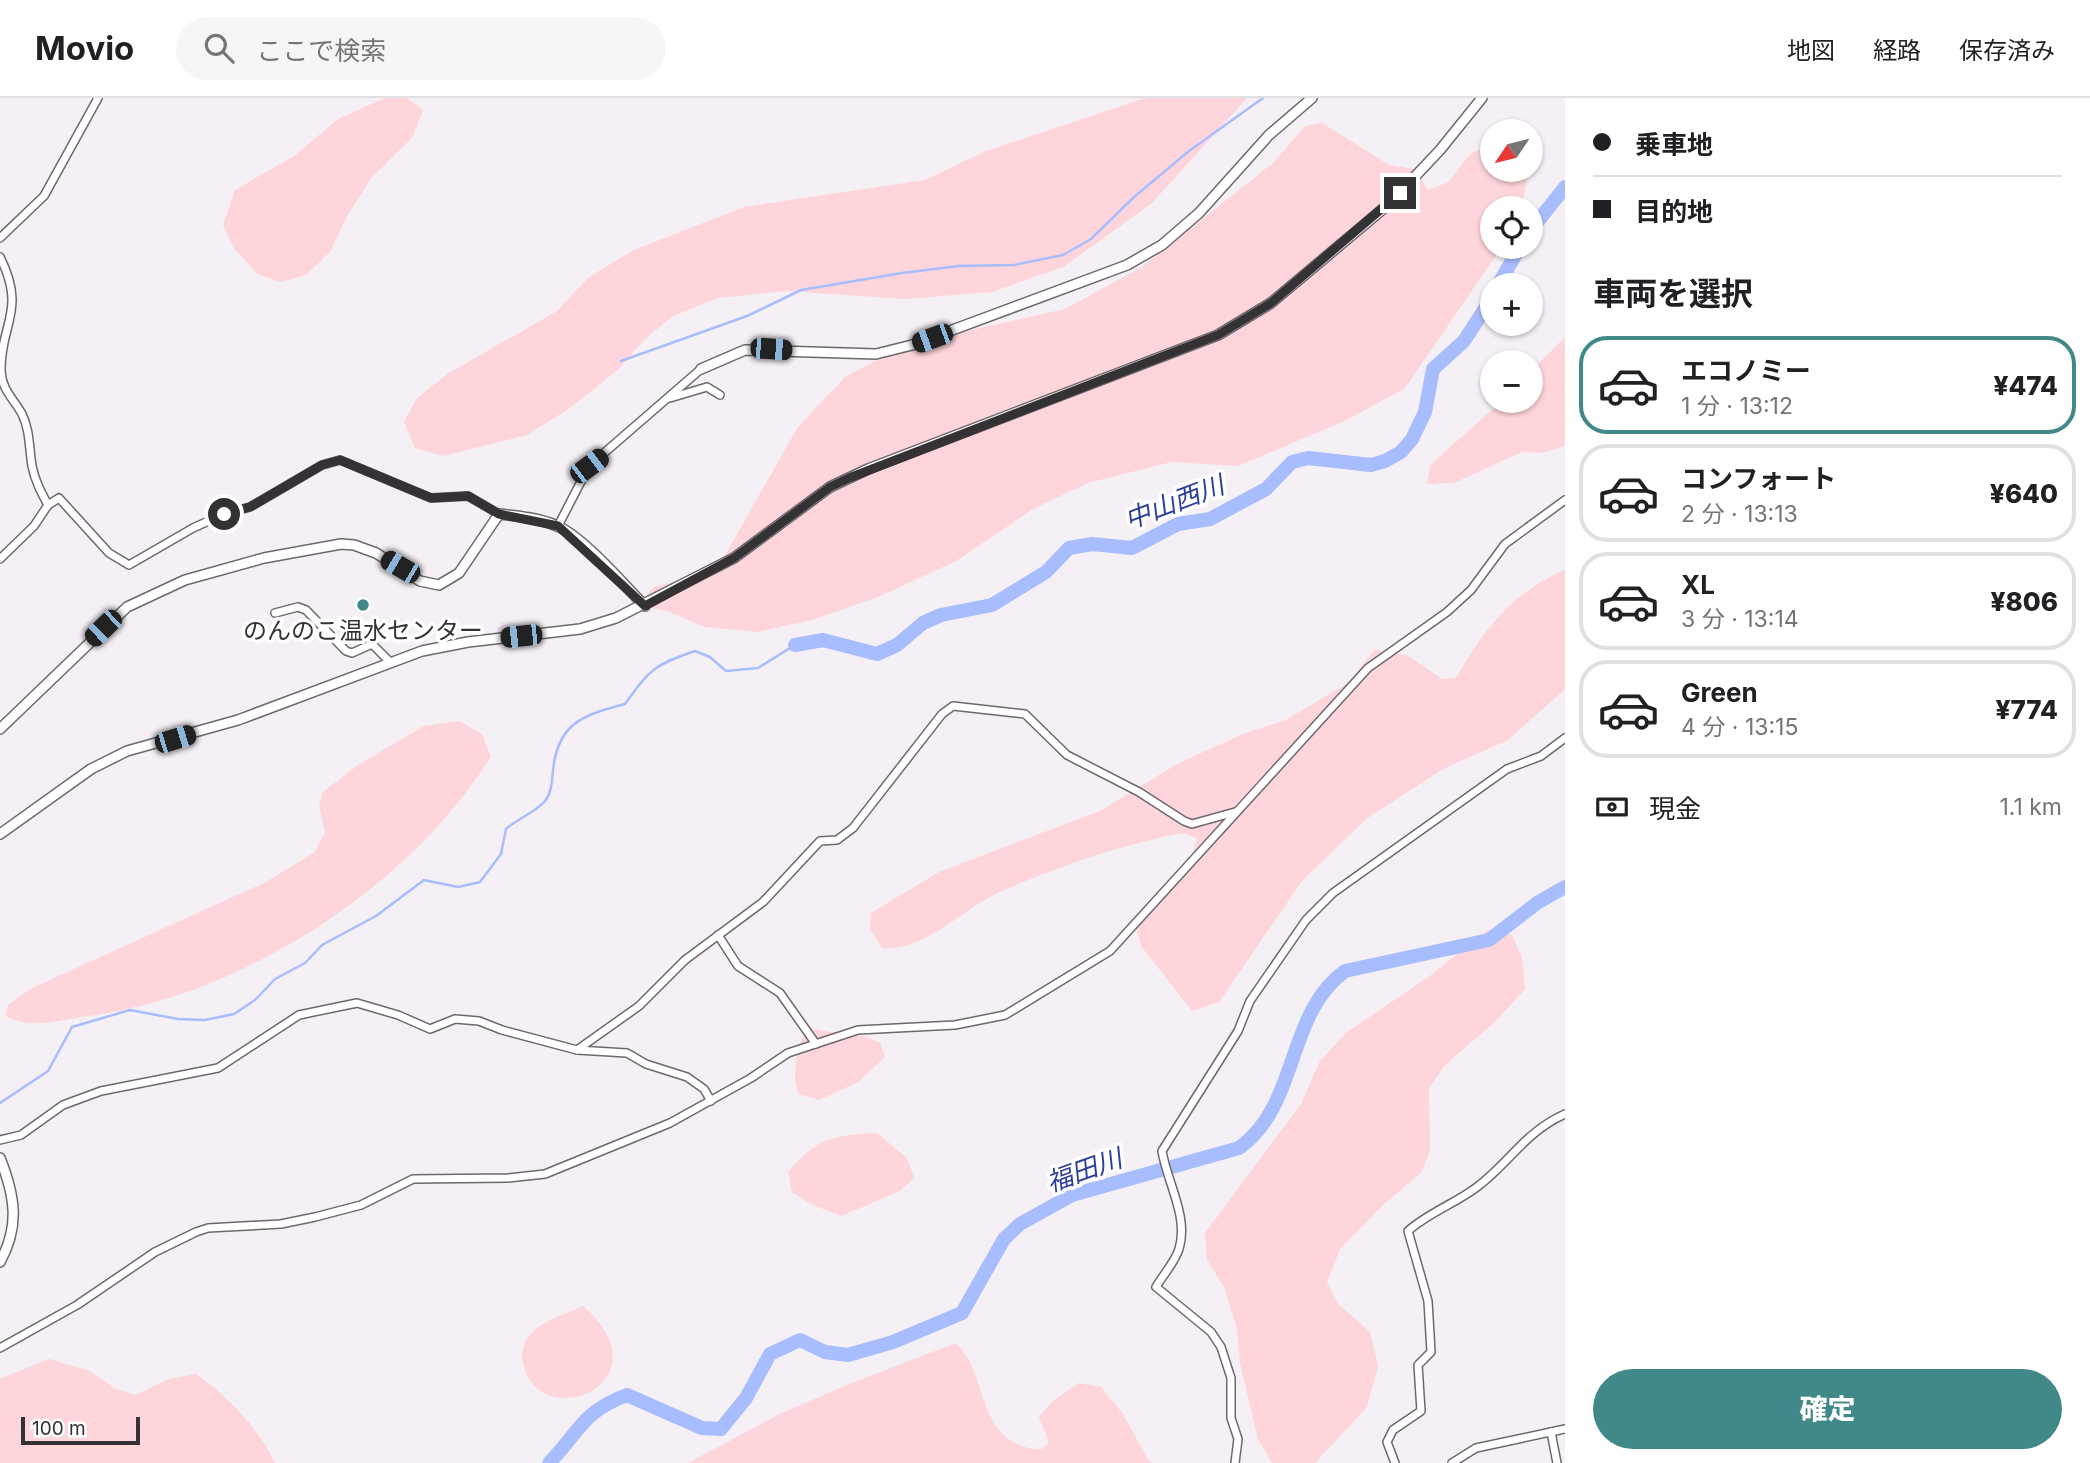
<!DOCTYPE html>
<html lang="ja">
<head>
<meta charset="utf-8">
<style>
  :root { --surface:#fff; --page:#f6f6f6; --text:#202124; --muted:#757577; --line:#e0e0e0; --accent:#418989 }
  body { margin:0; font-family:Inter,"Noto Sans JP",sans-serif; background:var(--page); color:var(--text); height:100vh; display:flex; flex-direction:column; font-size:26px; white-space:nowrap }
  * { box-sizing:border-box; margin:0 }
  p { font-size:23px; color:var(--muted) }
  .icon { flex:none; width:38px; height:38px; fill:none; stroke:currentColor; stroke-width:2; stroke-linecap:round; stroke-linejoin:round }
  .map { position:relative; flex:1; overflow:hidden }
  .sheet { display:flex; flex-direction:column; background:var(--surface); width:525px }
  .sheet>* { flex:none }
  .guide { display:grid; align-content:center; height:154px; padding:0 28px; background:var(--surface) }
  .needle { width:46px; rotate:235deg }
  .fabs { position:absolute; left:1480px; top:21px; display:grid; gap:14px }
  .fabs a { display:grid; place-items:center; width:63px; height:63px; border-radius:50%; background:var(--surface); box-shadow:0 2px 5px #0004; font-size:35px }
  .scale { position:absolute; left:21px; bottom:18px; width:119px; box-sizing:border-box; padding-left:7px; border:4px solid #343234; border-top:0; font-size:19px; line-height:24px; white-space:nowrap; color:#343234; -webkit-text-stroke:5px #fff; paint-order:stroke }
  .end { position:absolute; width:32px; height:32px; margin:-16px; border:9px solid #343234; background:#fff; box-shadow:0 0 0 4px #fff }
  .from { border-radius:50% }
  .car { position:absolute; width:21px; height:42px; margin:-21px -10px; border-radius:9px; box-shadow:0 0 5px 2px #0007; background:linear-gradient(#222 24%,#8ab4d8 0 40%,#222 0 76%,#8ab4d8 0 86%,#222 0) }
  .guide b { display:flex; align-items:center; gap:24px; height:66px; font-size:26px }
  .guide b+b { border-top:2px solid var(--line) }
  .guide i { width:18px; height:18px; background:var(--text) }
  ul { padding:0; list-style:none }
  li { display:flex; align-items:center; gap:21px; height:98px; margin:0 14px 10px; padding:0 14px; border:4px solid var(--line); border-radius:28px }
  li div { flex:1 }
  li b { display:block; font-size:26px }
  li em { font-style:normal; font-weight:800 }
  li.on { border-color:var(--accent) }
  li>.icon { width:63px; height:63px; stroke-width:1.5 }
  h2 { padding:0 28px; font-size:32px; line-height:84px }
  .pay { display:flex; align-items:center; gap:18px; height:77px; padding:0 28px; font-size:26px }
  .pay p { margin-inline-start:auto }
  .primary-button { display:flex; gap:14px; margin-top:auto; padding:14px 28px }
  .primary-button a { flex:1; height:80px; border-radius:42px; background:var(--accent); color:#fff; font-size:28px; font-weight:800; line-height:80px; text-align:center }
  header { display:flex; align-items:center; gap:42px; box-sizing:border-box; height:98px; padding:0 35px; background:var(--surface); border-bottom:2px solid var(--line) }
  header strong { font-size:33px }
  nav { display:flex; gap:38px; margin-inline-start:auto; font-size:24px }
  .search { width:490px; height:63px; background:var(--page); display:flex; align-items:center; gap:18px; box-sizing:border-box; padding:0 24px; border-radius:38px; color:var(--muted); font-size:26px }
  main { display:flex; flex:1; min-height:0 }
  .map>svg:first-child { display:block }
  .green { fill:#fed5da }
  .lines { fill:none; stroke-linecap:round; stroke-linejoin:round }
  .stream { stroke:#a7bdfe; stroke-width:2.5 }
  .river { stroke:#a7bdfe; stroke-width:14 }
  .minor-casing { stroke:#6d686e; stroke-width:10 }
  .tertiary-casing { stroke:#6d686e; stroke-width:12 }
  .minor { stroke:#fff; stroke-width:7 }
  .tertiary { stroke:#fff; stroke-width:9 }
  .route { stroke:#343234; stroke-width:9 }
  .poi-dot { fill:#418989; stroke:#fff; stroke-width:2.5 }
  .labels { text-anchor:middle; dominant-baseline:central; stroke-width:7; stroke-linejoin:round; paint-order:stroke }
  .poi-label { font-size:24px; fill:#343234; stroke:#fff }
  .water-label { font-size:26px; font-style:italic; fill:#2d3f9b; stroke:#fff }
</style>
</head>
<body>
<header>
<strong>Movio</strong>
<div class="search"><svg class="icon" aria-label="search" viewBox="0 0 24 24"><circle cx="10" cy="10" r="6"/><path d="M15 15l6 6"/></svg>ここで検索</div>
<nav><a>地図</a><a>経路</a><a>保存済み</a></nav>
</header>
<main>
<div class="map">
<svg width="1565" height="1365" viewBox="0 0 1565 1365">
  <rect width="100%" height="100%" fill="#f5eff6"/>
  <g class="green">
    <path d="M385,0H407L423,12L412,40L372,79L347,118L330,154L306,177L281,184L257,176L234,150L223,127L235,92L294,58L338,21Z"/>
    <path d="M1145,0H1247L1152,105L1065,168L992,194L906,201L786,193L718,200L673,218L644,242L619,271L570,310L527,337L443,358L415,350L404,324L417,300L449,275L557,213L589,179L634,152L744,109L925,82L986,53Z"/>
    <path d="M1322,25L1389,67L1414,71L1428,92C1435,89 1445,87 1449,83C1465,66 1465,51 1493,49V72H1523L1528,75L1521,110H1493V149H1502L1405,290L1347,322L1238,368L1172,364L1088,385L1033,411L956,463L878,499L815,521L757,534L705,529L667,513L650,510L647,497L654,489L676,483L724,459L798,329L845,279L905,247L1065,211L1142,169L1273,65L1305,28Z"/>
    <path d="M1565,239V348L1542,355L1522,354L1454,385L1427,386L1430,367L1502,303H1531V273Z"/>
    <path d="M1565,472V591L1508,642L1443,671L1366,721L1302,783L1219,904L1192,913L1141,848L1135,825L1192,759L1197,740L1182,735C1119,747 1060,768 1002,793C963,810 925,854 882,850L870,831L871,815L939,774L1100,713L1177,666L1243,636L1286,622L1348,585L1374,552L1407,557L1442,581L1456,580C1484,532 1513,493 1565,472Z"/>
    <path d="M459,623L482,636L491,659C407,791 243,897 88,918C60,922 31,932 6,918L8,907L32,890L266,784L315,754L325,734L319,707L323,694L358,667L424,628Z"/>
    <path d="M1488,832L1512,837L1522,860L1525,891L1494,925L1446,966L1429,990L1430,1053L1421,1075L1384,1106L1340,1151L1327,1184L1337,1205L1370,1234L1378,1268L1367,1309L1315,1365H1272L1258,1341L1240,1265L1237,1231L1224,1189L1207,1161L1205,1135L1301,1006L1320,963L1346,935L1431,877Z"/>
    <path d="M815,931C837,937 860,933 880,945L885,959L858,984L819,1002L799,996C791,977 797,959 802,940Z"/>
    <path d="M877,1035L907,1060L914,1080L900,1093L841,1118L811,1106L792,1094L788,1074C817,1040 834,1037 877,1035Z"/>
    <path d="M583,1208C671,1286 537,1338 523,1265C517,1229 557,1220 583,1208Z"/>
    <path d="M956,1245C990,1276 974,1348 1042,1352L1049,1344L1039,1319L1053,1303L1079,1285L1101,1289L1123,1316L1147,1360L1153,1365H688L780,1316L849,1286Z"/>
    <path d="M49,1261L90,1273L114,1290L135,1297L169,1281L196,1276C228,1299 258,1329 275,1365H0V1281Z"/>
  </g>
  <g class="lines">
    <g class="stream">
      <path d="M621,263L747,218L801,192L902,175L959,168L1014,167L1063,157L1091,141L1134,99L1189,53L1263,0"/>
      <path d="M0,1005L48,973L72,929L130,912L178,921L205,922L234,916L255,902L275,881L305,865L322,847L376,818L424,782L458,789L480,784L501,756L506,731C517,721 536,714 545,703C552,694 552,682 553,672C558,624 584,617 625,606C650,571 654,567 695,553L710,559L726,573L758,570L795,547"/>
    </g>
    <g class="river">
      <path d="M1531,132L1565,89"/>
      <path d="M1498,187L1520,149"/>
      <path d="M795,547L823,542L877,556L897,547L923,525L941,517L992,507L1046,474L1069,450L1092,446L1132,450L1178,426L1210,421L1266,391L1292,364L1308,360L1371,367L1385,363L1401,354L1412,341L1425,314L1433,271L1464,243L1493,198"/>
      <path d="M549,1365C580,1333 582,1314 627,1297L702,1330L721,1331L746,1300L770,1256L800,1242L825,1254L848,1257L893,1244L962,1215L1004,1141L1020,1126L1072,1097L1239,1050C1299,1008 1286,915 1345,873L1489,842L1537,805L1565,789"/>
    </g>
    <g class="minor-casing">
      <g id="minor">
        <path d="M0,140L44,98L98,0"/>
        <path d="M0,159C27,213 0,226 1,273C2,292 13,300 22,316C30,332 29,350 32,368C35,383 41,394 48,407"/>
        <path d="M670,300L707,289L720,297"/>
        <path d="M558,428L589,368L701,271"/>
        <path d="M0,461L34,428L48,407L59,400L109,455L129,467L193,430L224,416L250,409L322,367L340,362L431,400L468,398L499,416"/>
        <path d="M275,515L298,509L306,512L346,553L352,555L372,546L390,564"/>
        <path d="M718,837L738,868L780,895L816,946"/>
        <path d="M577,952L639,908L685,862L763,804L820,743L837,742L853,730L942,616L953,608L1025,616L1067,657L1139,694L1184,723L1192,726L1235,714"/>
        <path d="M0,1042L21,1037L63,1007L101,993L218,970L299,917L357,905L398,917L430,931L455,921L479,923L502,932L577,952L627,955L646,966L687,979L704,991L711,1003"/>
        <path d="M0,1250L77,1207L155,1154L196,1134L208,1130L281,1126L315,1119L361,1107L413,1081L508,1080L545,1076L670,1025L751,980L788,955L858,932L955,927L1005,917L1110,853L1368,570L1447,514L1471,492L1505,446L1565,402"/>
        <path d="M1551,1334L1557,1365"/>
        <path d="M1235,1365L1238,1341L1231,1320V1280L1221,1249L1211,1234L1156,1189C1163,1177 1175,1164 1179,1151C1189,1119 1167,1084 1162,1053L1238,933L1250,903L1306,822L1333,795L1507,671L1541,658L1565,640"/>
        <path d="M1395,1365L1387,1344L1393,1332L1421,1313L1418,1267L1431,1254L1428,1203L1408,1133C1428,1115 1456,1105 1477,1089C1510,1064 1525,1034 1565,1016"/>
        <path d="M1452,1365L1476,1350L1565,1331"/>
      </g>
    </g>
    <g class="tertiary-casing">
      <g id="tertiary">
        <path d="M701,271L745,252L876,256L912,247L1127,167L1162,147L1199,115L1269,37L1312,0"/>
        <path d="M0,631L127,509L185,482L264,460L341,446L354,447L376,455L420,483L439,487L459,475L499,416C518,418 540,420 557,428C583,439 624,487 645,508"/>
        <path d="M0,736L91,671L127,653L238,622L422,553L468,544L580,531L616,520L734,460L830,389L868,371L1218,237L1271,205L1390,105L1440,52L1482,0"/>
        <path d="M0,1060C15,1098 20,1128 0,1164"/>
      </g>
    </g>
    <use href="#minor" class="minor"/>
    <use href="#tertiary" class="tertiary"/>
  </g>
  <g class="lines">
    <path class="route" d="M224,416L250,409L322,367L340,362L431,400L468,398L499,416L558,428L645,508L734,460L830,389L849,380L1218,237L1271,205L1400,95"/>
  </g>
  <circle class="poi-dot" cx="363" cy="507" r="7"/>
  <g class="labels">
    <g class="poi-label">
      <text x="363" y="532">のんのこ温水センター</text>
    </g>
    <g class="water-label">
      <text transform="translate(1174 404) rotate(-21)">中山西川</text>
      <text transform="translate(1084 1072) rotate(-20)">福田川</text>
    </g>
  </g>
</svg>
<div class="fabs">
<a><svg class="needle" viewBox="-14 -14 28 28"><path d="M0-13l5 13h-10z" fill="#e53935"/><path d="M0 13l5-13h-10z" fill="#757577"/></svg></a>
<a><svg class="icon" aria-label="locate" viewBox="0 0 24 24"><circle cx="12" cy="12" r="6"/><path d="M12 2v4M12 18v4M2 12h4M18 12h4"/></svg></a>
<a>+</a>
<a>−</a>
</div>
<div class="scale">100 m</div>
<i class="end from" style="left:224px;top:416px"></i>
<i class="end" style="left:1400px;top:95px"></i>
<i class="car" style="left:932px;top:240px;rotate:250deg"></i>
<i class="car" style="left:771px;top:251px;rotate:94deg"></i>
<i class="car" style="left:589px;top:368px;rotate:53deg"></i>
<i class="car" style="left:400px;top:469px;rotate:300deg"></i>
<i class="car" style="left:103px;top:530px;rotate:226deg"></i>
<i class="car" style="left:521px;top:538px;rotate:264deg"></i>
<i class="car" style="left:175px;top:641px;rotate:73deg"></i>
</div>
<section class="sheet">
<div class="guide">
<b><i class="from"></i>乗車地</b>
<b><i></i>目的地</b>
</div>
<h2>車両を選択</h2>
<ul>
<li class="on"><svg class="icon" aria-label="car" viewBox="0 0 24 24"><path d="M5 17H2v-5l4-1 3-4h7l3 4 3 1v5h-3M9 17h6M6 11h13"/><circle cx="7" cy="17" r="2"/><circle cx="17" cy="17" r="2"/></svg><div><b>エコノミー</b><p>1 分 · 13:12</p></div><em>¥474</em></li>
<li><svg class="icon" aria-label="car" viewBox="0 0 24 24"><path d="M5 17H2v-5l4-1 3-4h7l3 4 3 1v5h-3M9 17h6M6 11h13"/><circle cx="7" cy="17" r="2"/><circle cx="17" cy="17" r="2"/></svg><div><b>コンフォート</b><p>2 分 · 13:13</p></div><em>¥640</em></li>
<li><svg class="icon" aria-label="car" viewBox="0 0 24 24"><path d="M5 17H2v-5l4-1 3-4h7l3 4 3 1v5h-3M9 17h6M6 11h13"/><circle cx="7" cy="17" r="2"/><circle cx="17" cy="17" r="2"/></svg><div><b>XL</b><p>3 分 · 13:14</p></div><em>¥806</em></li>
<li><svg class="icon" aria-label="car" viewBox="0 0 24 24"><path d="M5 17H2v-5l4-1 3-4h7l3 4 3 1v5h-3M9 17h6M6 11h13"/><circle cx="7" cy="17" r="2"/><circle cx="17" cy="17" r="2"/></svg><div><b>Green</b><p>4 分 · 13:15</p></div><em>¥774</em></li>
</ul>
<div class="pay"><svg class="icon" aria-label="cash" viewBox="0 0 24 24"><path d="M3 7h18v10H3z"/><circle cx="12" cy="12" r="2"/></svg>現金<p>1.1 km</p></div>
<div class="primary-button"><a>確定</a></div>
</section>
</main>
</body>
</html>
